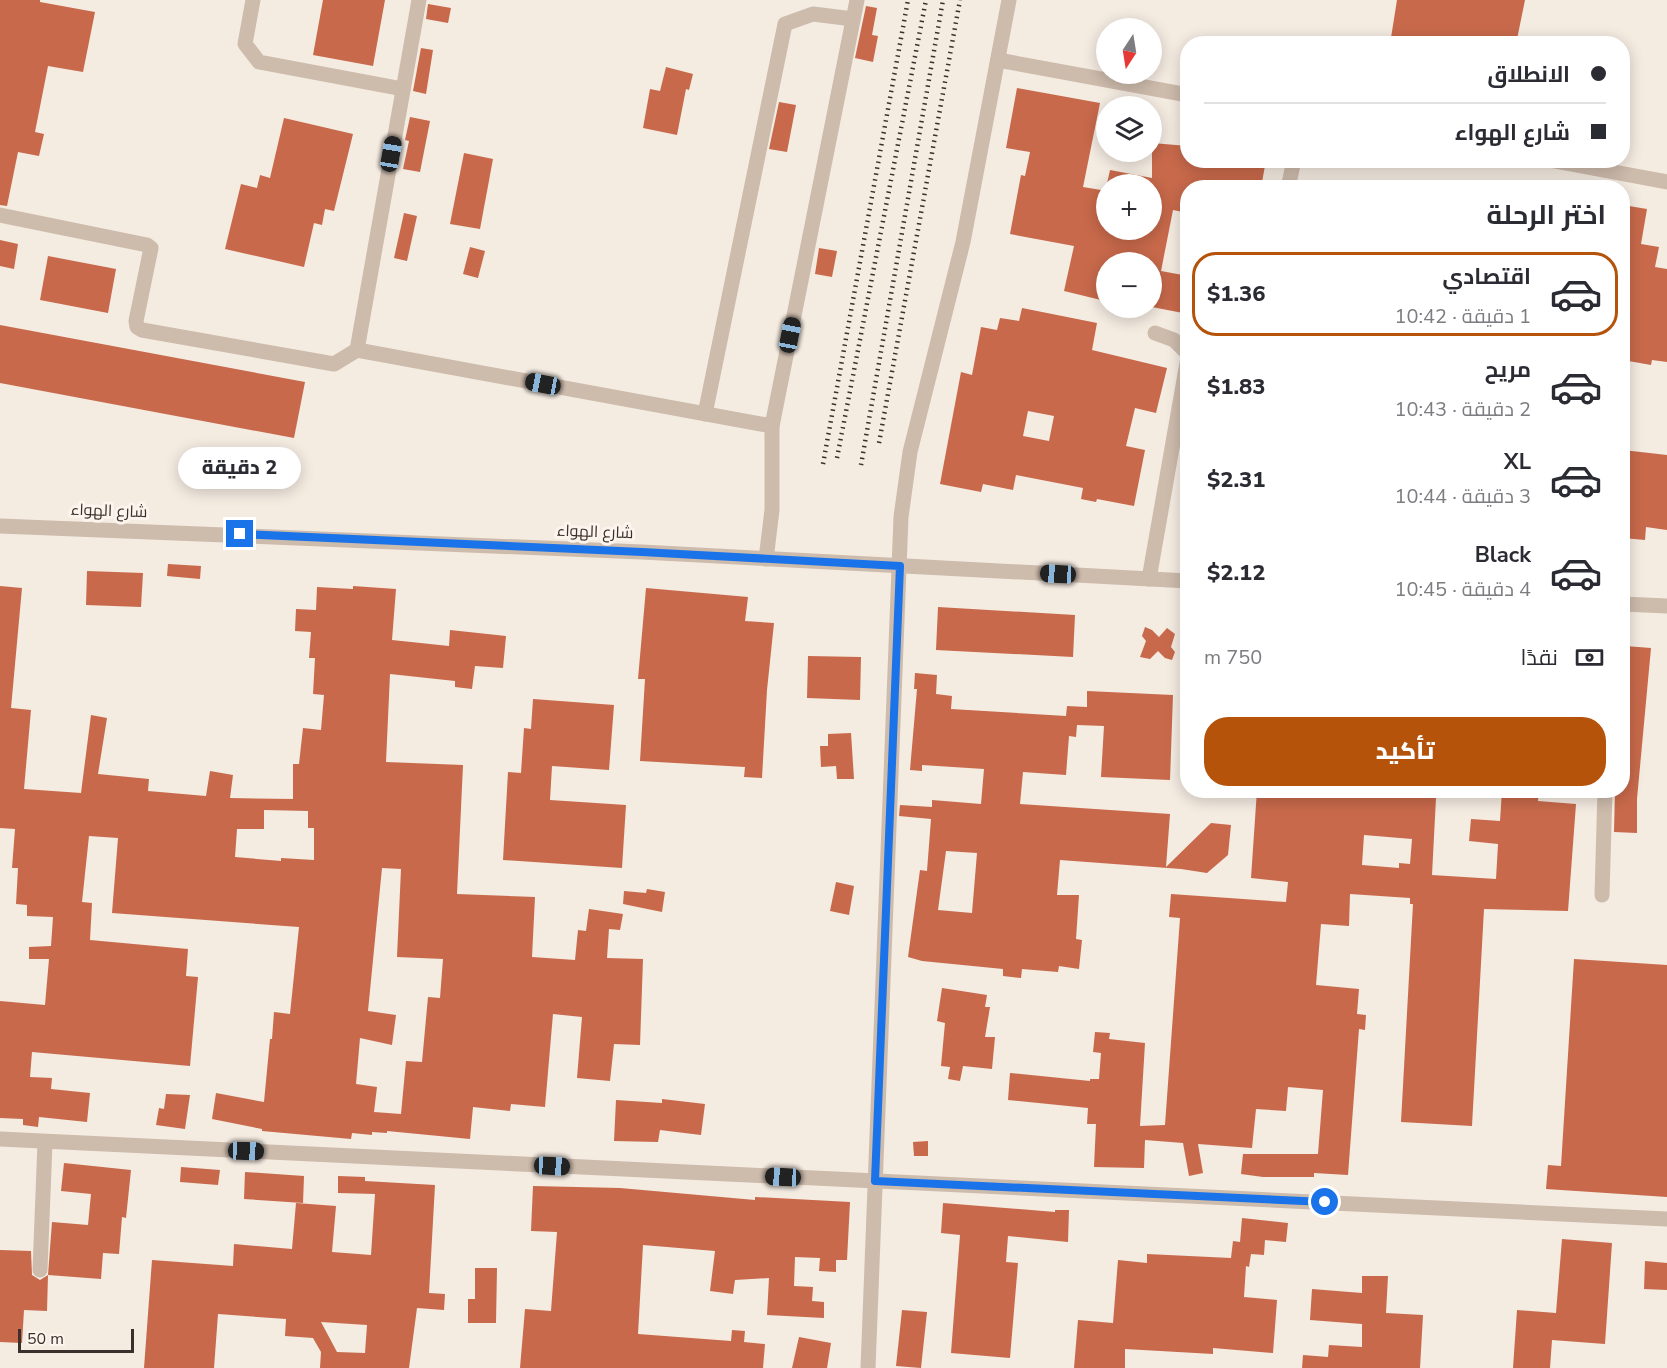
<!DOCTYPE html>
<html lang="ar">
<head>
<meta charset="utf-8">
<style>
  :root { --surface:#fff; --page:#f7f7f7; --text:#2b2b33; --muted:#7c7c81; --line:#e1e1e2; --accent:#b45309 }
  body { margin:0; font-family:"Nunito Sans",Cairo,sans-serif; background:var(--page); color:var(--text); direction:rtl; height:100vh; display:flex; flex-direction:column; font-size:22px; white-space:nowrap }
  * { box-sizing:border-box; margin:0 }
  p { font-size:20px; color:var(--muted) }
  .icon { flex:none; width:33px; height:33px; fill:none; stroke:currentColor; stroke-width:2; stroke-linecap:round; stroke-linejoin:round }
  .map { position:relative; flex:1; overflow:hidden; direction:ltr }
  .sheet { position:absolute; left:1180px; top:180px; width:450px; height:618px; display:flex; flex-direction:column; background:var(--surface); border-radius:24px; box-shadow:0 3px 15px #0003; direction:rtl }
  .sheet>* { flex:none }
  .hud { position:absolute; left:1180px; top:36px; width:450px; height:132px; border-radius:24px; box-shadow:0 3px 15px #0003; direction:rtl; display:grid; align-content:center; height:132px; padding:0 24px; background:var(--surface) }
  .needle { width:39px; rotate:192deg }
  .controls { position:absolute; left:1096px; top:18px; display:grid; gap:12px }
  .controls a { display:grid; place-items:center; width:66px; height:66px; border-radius:50%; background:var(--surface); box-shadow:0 3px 15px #0003; font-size:30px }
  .scale { position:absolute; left:18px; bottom:15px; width:116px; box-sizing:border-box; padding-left:6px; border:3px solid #3b302b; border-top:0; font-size:16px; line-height:21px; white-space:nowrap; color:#3b302b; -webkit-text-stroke:4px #fbf5ee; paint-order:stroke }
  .end { position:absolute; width:27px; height:27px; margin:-14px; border:8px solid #1a73e8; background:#fff; box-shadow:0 0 0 3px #fff }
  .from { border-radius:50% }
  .bubble { position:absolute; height:42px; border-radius:21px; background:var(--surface); box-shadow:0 3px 15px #0003; font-size:20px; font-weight:800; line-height:42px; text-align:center; direction:rtl }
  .car { position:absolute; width:18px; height:36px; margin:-18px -9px; border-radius:8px; box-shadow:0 0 4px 2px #0007; background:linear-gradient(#222 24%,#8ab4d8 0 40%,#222 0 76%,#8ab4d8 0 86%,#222 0) }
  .hud b { display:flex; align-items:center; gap:21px; height:57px; font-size:22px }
  .hud b+b { border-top:2px solid var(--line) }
  .hud i { width:15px; height:15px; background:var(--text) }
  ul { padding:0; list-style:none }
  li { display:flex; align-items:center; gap:18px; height:84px; margin:0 12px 9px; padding:0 12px; border:3px solid transparent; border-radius:24px }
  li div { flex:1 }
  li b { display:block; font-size:22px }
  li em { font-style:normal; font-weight:800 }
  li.current { border-color:var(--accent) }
  li>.icon { width:54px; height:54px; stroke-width:1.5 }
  h2 { padding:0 24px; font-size:27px; line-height:72px }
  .pay { display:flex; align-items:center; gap:15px; height:66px; padding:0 24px; font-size:22px }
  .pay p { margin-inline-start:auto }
  .cta { display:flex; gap:12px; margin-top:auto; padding:12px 24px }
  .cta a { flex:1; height:69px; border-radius:24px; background:var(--accent); color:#fff; font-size:24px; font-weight:800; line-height:69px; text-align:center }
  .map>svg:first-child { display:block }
  .building { fill:#c8694b; fill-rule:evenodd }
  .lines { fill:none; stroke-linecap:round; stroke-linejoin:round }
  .minor { stroke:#cdbbac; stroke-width:15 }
  .rail { stroke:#3b302b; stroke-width:4.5; stroke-dasharray:1.5 4.5; stroke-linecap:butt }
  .route { stroke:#1a73e8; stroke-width:8 }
  .labels { text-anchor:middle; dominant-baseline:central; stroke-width:6; stroke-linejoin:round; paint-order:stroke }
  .street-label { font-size:16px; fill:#3b302b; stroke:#fbf5ee }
</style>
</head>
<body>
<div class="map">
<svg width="1667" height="1368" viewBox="0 0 1667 1368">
  <rect width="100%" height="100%" fill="#f4ebe1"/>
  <g class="building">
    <path d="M0,0H40V2L95,12L83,72L48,66L35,132L44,134L39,156L18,152L7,206L0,205Z"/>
    <path d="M323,0H385L373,66L313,55Z"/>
    <path d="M1397,0H1525L1516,44H1390Z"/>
    <path d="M428,4L451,8L448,23L426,19Z"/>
    <path d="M866,6L877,8L872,35L878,36L873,62L855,58Z"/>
    <path d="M421,48L433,50L426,94L413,91Z"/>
    <path d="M666,67L693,74L689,90L686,89L677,135L643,128L650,89L660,91Z"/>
    <path d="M1017,88L1100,103L1083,187L1107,191V230H1152V182V184H1107L1110,170L1152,178V143L1188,146V160H1266L1261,188H1188V213L1173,210L1161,271L1188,276V314L1152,307V262H1107V292L1105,301L1064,291L1074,246L1010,234L1021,175L1025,176L1030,152L1006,148Z"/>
    <path d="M779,102L796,105L787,152L769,149Z"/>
    <path d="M410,117L430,121L420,172L403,169L409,141L405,140Z"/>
    <path d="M284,118L353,134L334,211L325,209L322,225L314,223L304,267L225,249L241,184L257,188L260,175L270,178Z"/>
    <path d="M464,153L493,159L480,229L450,224Z"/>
    <path d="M1623,205L1647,209L1641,244L1659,247L1655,267L1667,269V362L1652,360L1651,365L1623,360Z"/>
    <path d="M404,213L417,216L407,261L394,258Z"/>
    <path d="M0,240L18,244L14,269L0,266Z"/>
    <path d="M470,247L485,251L478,278L463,274Z"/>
    <path d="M819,248L837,251L832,277L815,274Z"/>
    <path d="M48,256L116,269L108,313L40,300Z"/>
    <path d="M1022,308L1097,323L1092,350L1167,368L1156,413L1135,408L1126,446L1145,450L1134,506L1097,499L1096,502L1081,499L1083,488L1016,475L1013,490L983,484L981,492L940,484L961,372L972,375L981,327L997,330L1000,318L1019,321ZM1028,411L1054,416L1049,441L1023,436Z"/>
    <path d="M0,325L305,382L294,438L0,383Z"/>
    <path d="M1623,450L1667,455V530L1646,527L1645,540L1623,538Z"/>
    <path d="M168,564L201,566L200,579L167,576Z"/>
    <path d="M87,571L143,573L141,607L86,605Z"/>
    <path d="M0,586L22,588L11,708L31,710L24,789L81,793L91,715L107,718L98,774L149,779L148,791L206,796L210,771L233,775L230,798L293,799V764H299L303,728L321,730L324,695L313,694L315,658H309L311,632L295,631L296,609L316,610L317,587L353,589V586L396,589L392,640L449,646L450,630L506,636L503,668L475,666L472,689L455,687V681L390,674L386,762L463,765L457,894L535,897L532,957L575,960L578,930L586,931L589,909L623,914L620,930L609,929L607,958L643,959L640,1045L614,1044L610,1081L577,1078L582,1017L553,1014L545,1107L511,1104L510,1111L473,1107L470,1139L387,1131V1133L372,1132V1135L352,1133L351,1139L262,1131V1129L212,1119L216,1093L264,1102L270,1039H272L274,1012L290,1014L299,927L112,913L118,838L89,836L82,902L92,903L90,940L188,949L186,976L198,977L190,1066L32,1052L30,1077L52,1078L51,1089L90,1093L87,1122L39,1117L38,1127L23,1125V1119L0,1118V1001L45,1005L49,959H29V947L51,946L53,917L27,916V905L16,904L18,868H12L15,829L0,828ZM264,810L308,811V828H314V860L281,858V861L235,857L237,829H264ZM382,868L401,869L397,957L443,959L440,998L428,997L422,1062L406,1061L401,1114L374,1112L377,1087L356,1084L360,1038L392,1045L396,1015L368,1011Z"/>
    <path d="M646,588L748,597L745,621L774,623L767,690L762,778L744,777L745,767L640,761L645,679H638Z"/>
    <path d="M938,607L1075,615L1073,657L936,650Z"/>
    <path d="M1145,627L1152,630L1159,637L1167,628L1175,634L1171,647L1175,652L1172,660L1165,658L1158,651L1150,659L1140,657L1146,641L1142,636Z"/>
    <path d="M1625,646L1651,648L1637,799V833L1614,832L1615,790H1623V666Z"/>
    <path d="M808,656L861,657L860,700L807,698Z"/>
    <path d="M915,673L937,675L936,694L952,696L951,709L1066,716L1067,706L1087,707V691L1173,695L1170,780L1101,777L1104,726L1077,725L1076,737L1069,736L1066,775L1023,772L1020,804L1170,814L1166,867L1211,823L1231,825L1228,855L1207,873L1181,869L1060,860L1057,895H1079L1076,939L1082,940L1079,969L1059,966L1058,972L1022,969L1021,978L1003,976V969L922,961L908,957L920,870L927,871L931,819L899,816L900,805L932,807V800L981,804L984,769L922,765V771L910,770L917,689H914ZM946,851L977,853L972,913L938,910Z"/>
    <path d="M533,699L614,705L609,770L552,766L550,800L626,805L622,868L503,860L508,772L521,773L524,728L531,729Z"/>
    <path d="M851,733L854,779H837L836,766L821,767L820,746H828V734Z"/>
    <path d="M1257,790H1432V797L1436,798L1432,875L1496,879L1498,844L1469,841L1471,819L1500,821L1502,790H1539L1538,801L1576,804L1568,911L1484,909L1472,1126L1401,1122L1413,904H1410V898L1350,894L1349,926L1321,924L1316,985L1359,989L1357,1014L1366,1015L1365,1030L1359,1029L1348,1175L1314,1173V1177H1263L1241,1174L1243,1154H1318L1323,1090L1288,1087L1286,1111L1256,1109L1252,1148L1198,1144L1203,1173L1189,1176L1183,1143L1145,1140L1144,1168L1094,1167L1096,1124H1087L1088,1108L1008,1100L1010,1073L1090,1081V1079H1099L1101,1053L1093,1052L1095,1032L1110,1033L1109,1039L1145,1043L1140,1126L1165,1125L1180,918L1169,917L1171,894L1286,902L1288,882L1251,878ZM1364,835L1412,839L1410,864L1399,863V868L1362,865Z"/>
    <path d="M836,882L854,886L849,915L830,911Z"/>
    <path d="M647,889L665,892L662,912L623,904L624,891L646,893Z"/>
    <path d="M1574,959L1667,965V1197L1546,1189L1548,1165L1561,1166Z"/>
    <path d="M942,988L987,995L985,1007H990L985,1037H995L992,1069L963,1066L960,1081L948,1079L950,1067L941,1066L945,1023L937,1021Z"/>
    <path d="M166,1094L190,1095L185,1129L156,1125L159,1108L164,1109Z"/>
    <path d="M662,1099L705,1104L701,1135L660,1130L658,1142L614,1141L616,1100L662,1103Z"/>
    <path d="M928,1141V1156H914L913,1142Z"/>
    <path d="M64,1163L131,1170L126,1218L122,1217L119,1254L103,1253L101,1279L48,1275L52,1222L88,1225L91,1194L61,1191Z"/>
    <path d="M181,1167L220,1170L218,1185L180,1182Z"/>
    <path d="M245,1172L304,1176L303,1203L244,1199Z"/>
    <path d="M338,1176L365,1177V1181L435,1185L429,1293L445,1294L444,1310L417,1308L409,1368H320L321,1352L313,1338L285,1336L286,1319L218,1314L214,1368H144L152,1260L233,1266L234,1244L292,1249L296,1203L336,1206L332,1252L371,1255L375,1194L338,1193ZM321,1322L367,1325L365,1353L337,1352Z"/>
    <path d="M533,1186L620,1188L755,1200V1197L850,1202L847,1260H836V1272L819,1271L820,1258L795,1257L794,1286L813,1287L812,1301L824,1302V1318L767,1315L769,1278L735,1280L733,1294L710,1291L715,1251L643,1245L638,1334L731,1341L732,1330L745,1331L744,1342L765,1344L763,1368H520L525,1309L551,1311L557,1232L531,1231Z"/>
    <path d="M943,1203L1055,1212V1210H1069L1068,1242L1008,1236L1006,1262L1018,1263L1010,1358L951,1353L960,1235L941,1233Z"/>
    <path d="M1242,1218L1288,1223L1286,1242L1265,1240L1264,1255L1251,1254L1249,1267L1246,1266L1244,1297L1277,1300L1273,1353L1213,1348V1354L1125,1349V1368H1074L1078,1320L1113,1323L1118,1260L1147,1263V1254L1231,1258L1233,1241L1240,1242Z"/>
    <path d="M1562,1239L1612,1243L1605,1344L1552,1340L1550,1368H1513L1517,1310L1556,1313Z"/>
    <path d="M0,1250L31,1251L32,1275L40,1280L48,1275L47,1311L24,1310L22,1343L0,1342Z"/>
    <path d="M1645,1261L1667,1263V1290L1644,1289Z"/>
    <path d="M475,1268H497L496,1323H468V1299H475Z"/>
    <path d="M1362,1276H1388L1386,1313L1423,1315L1420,1368H1302L1303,1355L1328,1357L1329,1345L1362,1347V1324L1310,1320L1312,1289L1362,1293Z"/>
    <path d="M902,1310L927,1312L921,1368L896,1366Z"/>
    <path d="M799,1337L831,1343L827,1368H792Z"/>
  </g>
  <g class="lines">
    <g class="minor">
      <path d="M253,0L245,44L259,62L403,89"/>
      <path d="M998,60L1188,95"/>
      <path d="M1549,160L1667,182"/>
      <path d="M1288,188L1294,160"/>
      <path d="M0,215L147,245L151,248L136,321L137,327L142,330L334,364L357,350L419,0"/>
      <path d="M1155,333L1174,340L1188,354"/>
      <path d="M357,350L772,426"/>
      <path d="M705,414L785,24L813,14L853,19"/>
      <path d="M0,526L642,552L1188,581"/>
      <path d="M766,559L772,510V426L857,0"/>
      <path d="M1149,579L1188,357"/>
      <path d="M1623,604L1667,606"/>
      <path d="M1602,895L1605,790"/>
      <path d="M0,1139L1667,1219"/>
      <path d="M40,1270L45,1143"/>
      <path d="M868,1368L901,517L910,452L963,242L1009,0"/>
    </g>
    <g class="rail">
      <path d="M879,443L960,0"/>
      <path d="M837,458L926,0"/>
      <path d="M823,464L908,0"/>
      <path d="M861,465L943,0"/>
    </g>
  </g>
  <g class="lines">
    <path class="route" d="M240,534L642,552L900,566L875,1181L1325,1202"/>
  </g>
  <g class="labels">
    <g class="street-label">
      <text transform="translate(109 511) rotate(2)">شارع الهواء</text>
      <text transform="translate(595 532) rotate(2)">شارع الهواء</text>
    </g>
  </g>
</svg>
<div class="controls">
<a><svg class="needle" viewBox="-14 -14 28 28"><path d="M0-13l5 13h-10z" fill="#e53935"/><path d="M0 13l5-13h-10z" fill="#7c7c81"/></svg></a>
<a><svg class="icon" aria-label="layers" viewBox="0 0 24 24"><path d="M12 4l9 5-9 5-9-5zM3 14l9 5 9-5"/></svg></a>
<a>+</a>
<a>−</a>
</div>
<div class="scale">50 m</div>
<i class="end from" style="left:1325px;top:1202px"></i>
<i class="end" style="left:240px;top:534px"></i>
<div class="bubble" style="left:178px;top:447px;width:123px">2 دقيقة</div>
<i class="car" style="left:391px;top:154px;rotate:10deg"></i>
<i class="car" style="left:790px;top:335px;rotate:11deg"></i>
<i class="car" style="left:543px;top:384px;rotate:281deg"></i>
<i class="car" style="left:1058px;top:574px;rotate:273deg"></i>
<i class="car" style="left:246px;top:1151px;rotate:92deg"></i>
<i class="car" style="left:552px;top:1166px;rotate:93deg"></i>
<i class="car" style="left:783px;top:1177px;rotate:273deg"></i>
<div class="hud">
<b><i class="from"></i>الانطلاق</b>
<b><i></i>شارع الهواء</b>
</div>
<section class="sheet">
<h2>اختر الرحلة</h2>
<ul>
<li class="current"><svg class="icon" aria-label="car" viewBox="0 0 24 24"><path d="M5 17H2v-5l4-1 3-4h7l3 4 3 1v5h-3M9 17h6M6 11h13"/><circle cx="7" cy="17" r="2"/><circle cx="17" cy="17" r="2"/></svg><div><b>اقتصادي</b><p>1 دقيقة · 10:42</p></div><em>$1.36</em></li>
<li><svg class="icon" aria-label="car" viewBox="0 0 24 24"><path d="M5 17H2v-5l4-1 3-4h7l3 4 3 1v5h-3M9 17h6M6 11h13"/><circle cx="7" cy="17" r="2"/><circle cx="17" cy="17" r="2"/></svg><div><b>مريح</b><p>2 دقيقة · 10:43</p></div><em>$1.83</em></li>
<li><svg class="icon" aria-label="car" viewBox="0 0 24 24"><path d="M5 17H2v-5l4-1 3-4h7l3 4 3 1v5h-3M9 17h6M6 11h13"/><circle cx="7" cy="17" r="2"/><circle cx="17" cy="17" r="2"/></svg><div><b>XL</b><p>3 دقيقة · 10:44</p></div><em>$2.31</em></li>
<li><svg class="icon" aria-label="car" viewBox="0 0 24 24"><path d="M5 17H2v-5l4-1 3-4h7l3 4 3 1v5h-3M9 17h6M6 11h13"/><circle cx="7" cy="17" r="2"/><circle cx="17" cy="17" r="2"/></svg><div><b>Black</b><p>4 دقيقة · 10:45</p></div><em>$2.12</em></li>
</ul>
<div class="pay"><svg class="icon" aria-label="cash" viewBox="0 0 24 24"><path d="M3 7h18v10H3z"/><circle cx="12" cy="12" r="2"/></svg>نقدًا<p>750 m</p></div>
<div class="cta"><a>تأكيد</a></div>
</section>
</div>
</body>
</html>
